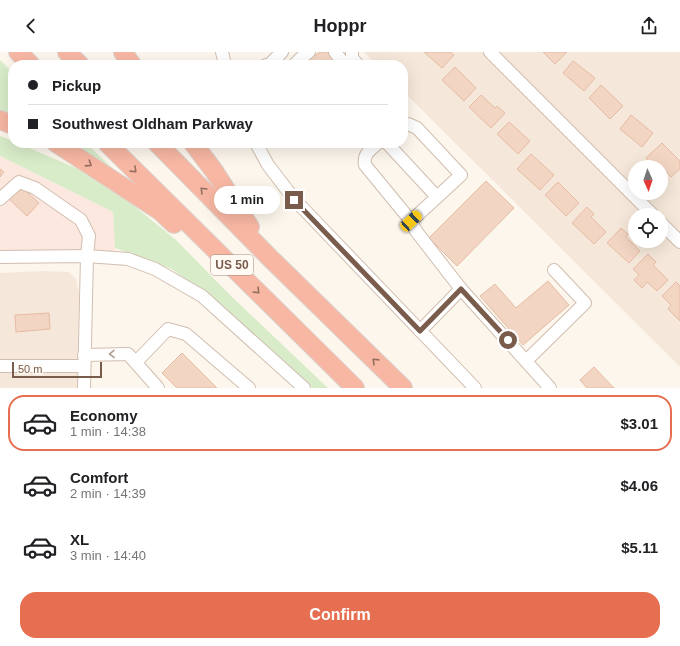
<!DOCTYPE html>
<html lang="en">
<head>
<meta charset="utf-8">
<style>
  :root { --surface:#fff; --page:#f2f2f2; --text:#202124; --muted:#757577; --line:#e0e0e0; --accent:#e76f51 }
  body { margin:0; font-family:Arial,sans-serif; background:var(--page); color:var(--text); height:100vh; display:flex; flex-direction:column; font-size:15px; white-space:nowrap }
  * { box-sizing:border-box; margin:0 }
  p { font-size:13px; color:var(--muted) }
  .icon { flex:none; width:22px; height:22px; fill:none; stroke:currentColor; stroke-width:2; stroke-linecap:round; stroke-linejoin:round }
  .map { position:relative; height:336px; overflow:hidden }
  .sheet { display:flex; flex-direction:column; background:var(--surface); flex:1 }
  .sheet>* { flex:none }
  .banner { position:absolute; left:8px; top:8px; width:400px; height:88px; border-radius:16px; box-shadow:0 4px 16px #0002; display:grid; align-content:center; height:88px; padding:0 20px; background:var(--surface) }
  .needle { width:26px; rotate:177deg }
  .tools { position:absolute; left:628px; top:108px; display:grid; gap:8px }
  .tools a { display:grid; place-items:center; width:40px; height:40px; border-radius:50%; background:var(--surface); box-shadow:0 4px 16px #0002; font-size:20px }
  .scale { position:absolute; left:12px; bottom:10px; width:90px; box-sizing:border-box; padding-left:4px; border:2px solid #7a5c4d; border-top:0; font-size:11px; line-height:14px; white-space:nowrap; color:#7a5c4d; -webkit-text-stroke:3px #fffaf3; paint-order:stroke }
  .end { position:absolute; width:18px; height:18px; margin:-9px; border:5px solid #7a5c4d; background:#fff; box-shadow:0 0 0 2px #fff }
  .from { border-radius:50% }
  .bubble { position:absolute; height:28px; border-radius:14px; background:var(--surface); box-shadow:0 4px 16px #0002; font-size:13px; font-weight:600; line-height:28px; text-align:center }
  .car { position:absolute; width:12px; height:24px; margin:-12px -6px; border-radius:5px; box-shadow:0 0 3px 1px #0007; background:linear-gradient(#f5c518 24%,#345 0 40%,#f5c518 0 76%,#345 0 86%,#f5c518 0) }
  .banner b { display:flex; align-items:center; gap:14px; height:38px; font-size:15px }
  .banner b+b { border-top:1px solid var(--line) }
  .banner i { width:10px; height:10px; background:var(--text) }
  ul { padding:7px 0 0; list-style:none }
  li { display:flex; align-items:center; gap:12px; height:56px; margin:0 8px 6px; padding:0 12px; border:2px solid transparent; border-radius:16px }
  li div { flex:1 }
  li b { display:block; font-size:15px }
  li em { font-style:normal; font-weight:600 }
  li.active { border-color:var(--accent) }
  li>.icon { width:36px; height:36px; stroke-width:1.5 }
  .button { display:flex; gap:8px; margin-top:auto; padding:8px 20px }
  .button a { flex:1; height:46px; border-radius:16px; background:var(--accent); color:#fff; font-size:16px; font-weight:600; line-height:46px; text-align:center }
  header { display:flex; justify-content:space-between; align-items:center; height:52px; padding:0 20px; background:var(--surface); font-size:18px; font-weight:600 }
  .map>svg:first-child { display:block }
  .residential { fill:#f5e8da; fill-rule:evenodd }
  .commercial { fill:#fde8e0 }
  .green { fill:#d8ecc9 }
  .building { fill:#f3d5c3; stroke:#e6bba3 }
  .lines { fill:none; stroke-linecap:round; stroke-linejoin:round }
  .minor-casing { stroke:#d1beb0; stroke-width:14 }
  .highway-casing { stroke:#dad1cd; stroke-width:20 }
  .minor { stroke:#fff; stroke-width:12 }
  .highway { stroke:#f7b7a3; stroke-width:18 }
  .oneway { stroke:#936e5e }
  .oneway2 { stroke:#af9d94 }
  .route { stroke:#7a5c4d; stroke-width:5 }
  .labels { text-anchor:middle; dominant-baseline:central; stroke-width:3.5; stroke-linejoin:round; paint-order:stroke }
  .shield { fill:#fffaf3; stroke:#a28b7f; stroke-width:1 }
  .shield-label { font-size:12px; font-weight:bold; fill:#7a5c4d }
</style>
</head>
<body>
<header><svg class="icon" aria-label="back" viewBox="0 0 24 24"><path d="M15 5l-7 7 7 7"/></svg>Hoppr<svg class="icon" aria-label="share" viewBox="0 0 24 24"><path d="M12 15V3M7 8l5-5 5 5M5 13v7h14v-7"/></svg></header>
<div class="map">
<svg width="680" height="336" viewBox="0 0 680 336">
  <rect width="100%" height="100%" fill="#fdf6ec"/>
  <g class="residential">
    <path d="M364,0H680V315L403,39V13H377ZM635,115H661V141H635ZM635,163H661V189H635Z"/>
    <path d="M43,219L69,220L76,227L79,240L77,336H0V221Z"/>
  </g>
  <path class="commercial" d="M0,104L113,160L116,204H0Z"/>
  <g class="green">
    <path d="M0,8L13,21V76L0,70Z"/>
    <path d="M0,84L13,89V91H17L76,116L133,153L176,188L232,245L328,336H313L232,263L172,217L115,196L113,160L0,104Z"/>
    <path d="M50,91H86L131,134Z"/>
  </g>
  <g class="building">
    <path d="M320,0H329L336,10L331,13H300Z"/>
    <path d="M424,0H450L454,3L442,16Z"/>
    <path d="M543,0H567L555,12Z"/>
    <path d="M573,9L595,26L584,39L563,21Z"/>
    <path d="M455,15L476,36L464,49L442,28Z"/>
    <path d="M601,33L623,54L610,67L589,46Z"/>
    <path d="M481,43L495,56L497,54L505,61L491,76L469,55Z"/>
    <path d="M631,63L653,81L642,95L620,77Z"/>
    <path d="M509,70L530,89L518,102L497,82Z"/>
    <path d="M662,91L680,109V117L671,125L658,111L654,114L646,106Z"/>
    <path d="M531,102L554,123L540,138L517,117Z"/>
    <path d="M0,117L4,120L0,125Z"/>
    <path d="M486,129L514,156L457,214L429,186Z"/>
    <path d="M558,130L579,151L566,164L545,143Z"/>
    <path d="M19,133L39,151L27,164L7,145Z"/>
    <path d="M587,155L594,162L591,165L606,180L594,192L572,171Z"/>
    <path d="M621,176L628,182L626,185L640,199L629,211L607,191Z"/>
    <path d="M648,202L656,210L653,213L668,228L657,239L647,230L642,236L634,228L639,223L633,217Z"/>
    <path d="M548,229L569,253L523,293L480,244L495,232L516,256Z"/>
    <path d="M676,230L680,234V269L668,257L671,253L662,244Z"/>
    <path d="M49,261L50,277L16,280L15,263Z"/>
    <path d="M182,301L217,336H177L162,321Z"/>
    <path d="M594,315L614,336H587L580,328Z"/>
  </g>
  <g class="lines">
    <g class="minor-casing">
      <g id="minor">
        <path d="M222,0L225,13"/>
        <path d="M335,0L345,13"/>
        <path d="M352,0V6L358,13"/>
        <path d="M490,0L653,163"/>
        <path d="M266,13H269L282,0"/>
        <path d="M294,13L301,6L309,0"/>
        <path d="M403,72H408L417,76L461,123L411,169"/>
        <path d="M256,91L268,113L294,147L475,336"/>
        <path d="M378,91C370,98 363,102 365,113L411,169L416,179L461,237"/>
        <path d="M387,91L437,145"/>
        <path d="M0,147L19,130L35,136L81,168L89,184L87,204L84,336"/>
        <path d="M661,171L680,190"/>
        <path d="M0,205L87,204L128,207L155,217L202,244L304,336"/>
        <path d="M420,279L461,237L550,336"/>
        <path d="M84,303L128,302L158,336"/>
        <path d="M526,309L585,251L554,218"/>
        <path d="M136,310L168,277L186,282L249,336"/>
        <path d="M0,314H84"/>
      </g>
    </g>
    <g class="highway-casing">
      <g id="highway">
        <path d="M18,0L31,13"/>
        <path d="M67,0L80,13"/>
        <path d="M123,0L132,13"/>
        <path d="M0,68L13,73"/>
        <path d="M56,91L160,159L174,172"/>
        <path d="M107,91L355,336"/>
        <path d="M157,91L270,206L403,336"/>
        <path d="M193,91L214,119L250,175"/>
      </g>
    </g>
    <use href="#minor" class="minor"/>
    <use href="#highway" class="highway"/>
  </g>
  <defs><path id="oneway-chevron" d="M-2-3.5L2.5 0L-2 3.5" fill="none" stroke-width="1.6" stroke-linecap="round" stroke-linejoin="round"/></defs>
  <g class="oneway">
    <use href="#oneway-chevron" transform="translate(89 112) rotate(33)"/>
    <use href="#oneway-chevron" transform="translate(134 118) rotate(44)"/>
    <use href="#oneway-chevron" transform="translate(203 138) rotate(-135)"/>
    <use href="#oneway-chevron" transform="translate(257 239) rotate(45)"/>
    <use href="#oneway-chevron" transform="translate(375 309) rotate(-136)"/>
  </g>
  <use class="oneway2" href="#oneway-chevron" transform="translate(112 302) rotate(179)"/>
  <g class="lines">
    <path class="route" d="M294,148L420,279L461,237L508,288"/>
  </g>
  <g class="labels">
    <rect class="shield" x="211" y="203" width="42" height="20" rx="3"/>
    <g class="shield-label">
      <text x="232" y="213">US 50</text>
    </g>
  </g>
</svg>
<div class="tools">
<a><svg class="needle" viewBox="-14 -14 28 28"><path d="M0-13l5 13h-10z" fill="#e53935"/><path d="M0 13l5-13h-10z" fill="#757577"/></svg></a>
<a><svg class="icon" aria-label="locate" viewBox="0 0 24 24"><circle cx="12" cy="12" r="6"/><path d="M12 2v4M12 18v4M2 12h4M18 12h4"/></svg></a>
</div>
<div class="scale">50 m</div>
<i class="end from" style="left:508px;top:288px"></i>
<i class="end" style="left:294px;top:148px"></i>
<div class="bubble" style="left:214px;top:134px;width:66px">1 min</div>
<i class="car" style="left:411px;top:169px;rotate:47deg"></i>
<div class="banner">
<b><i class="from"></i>Pickup</b>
<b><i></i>Southwest Oldham Parkway</b>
</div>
</div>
<section class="sheet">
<ul>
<li class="active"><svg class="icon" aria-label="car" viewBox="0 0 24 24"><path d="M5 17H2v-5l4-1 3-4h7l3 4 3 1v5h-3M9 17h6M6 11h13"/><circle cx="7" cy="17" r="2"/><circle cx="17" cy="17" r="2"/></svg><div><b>Economy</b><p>1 min · 14:38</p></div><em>$3.01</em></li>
<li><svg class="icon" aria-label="car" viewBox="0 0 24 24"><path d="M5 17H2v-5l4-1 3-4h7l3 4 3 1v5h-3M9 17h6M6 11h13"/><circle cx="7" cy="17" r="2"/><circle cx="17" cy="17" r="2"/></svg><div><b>Comfort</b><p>2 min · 14:39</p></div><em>$4.06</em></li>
<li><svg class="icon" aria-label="car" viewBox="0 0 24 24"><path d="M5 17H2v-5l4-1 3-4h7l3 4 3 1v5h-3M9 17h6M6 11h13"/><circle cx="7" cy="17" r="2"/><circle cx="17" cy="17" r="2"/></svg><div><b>XL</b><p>3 min · 14:40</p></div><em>$5.11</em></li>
</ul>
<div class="button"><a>Confirm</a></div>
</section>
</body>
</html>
